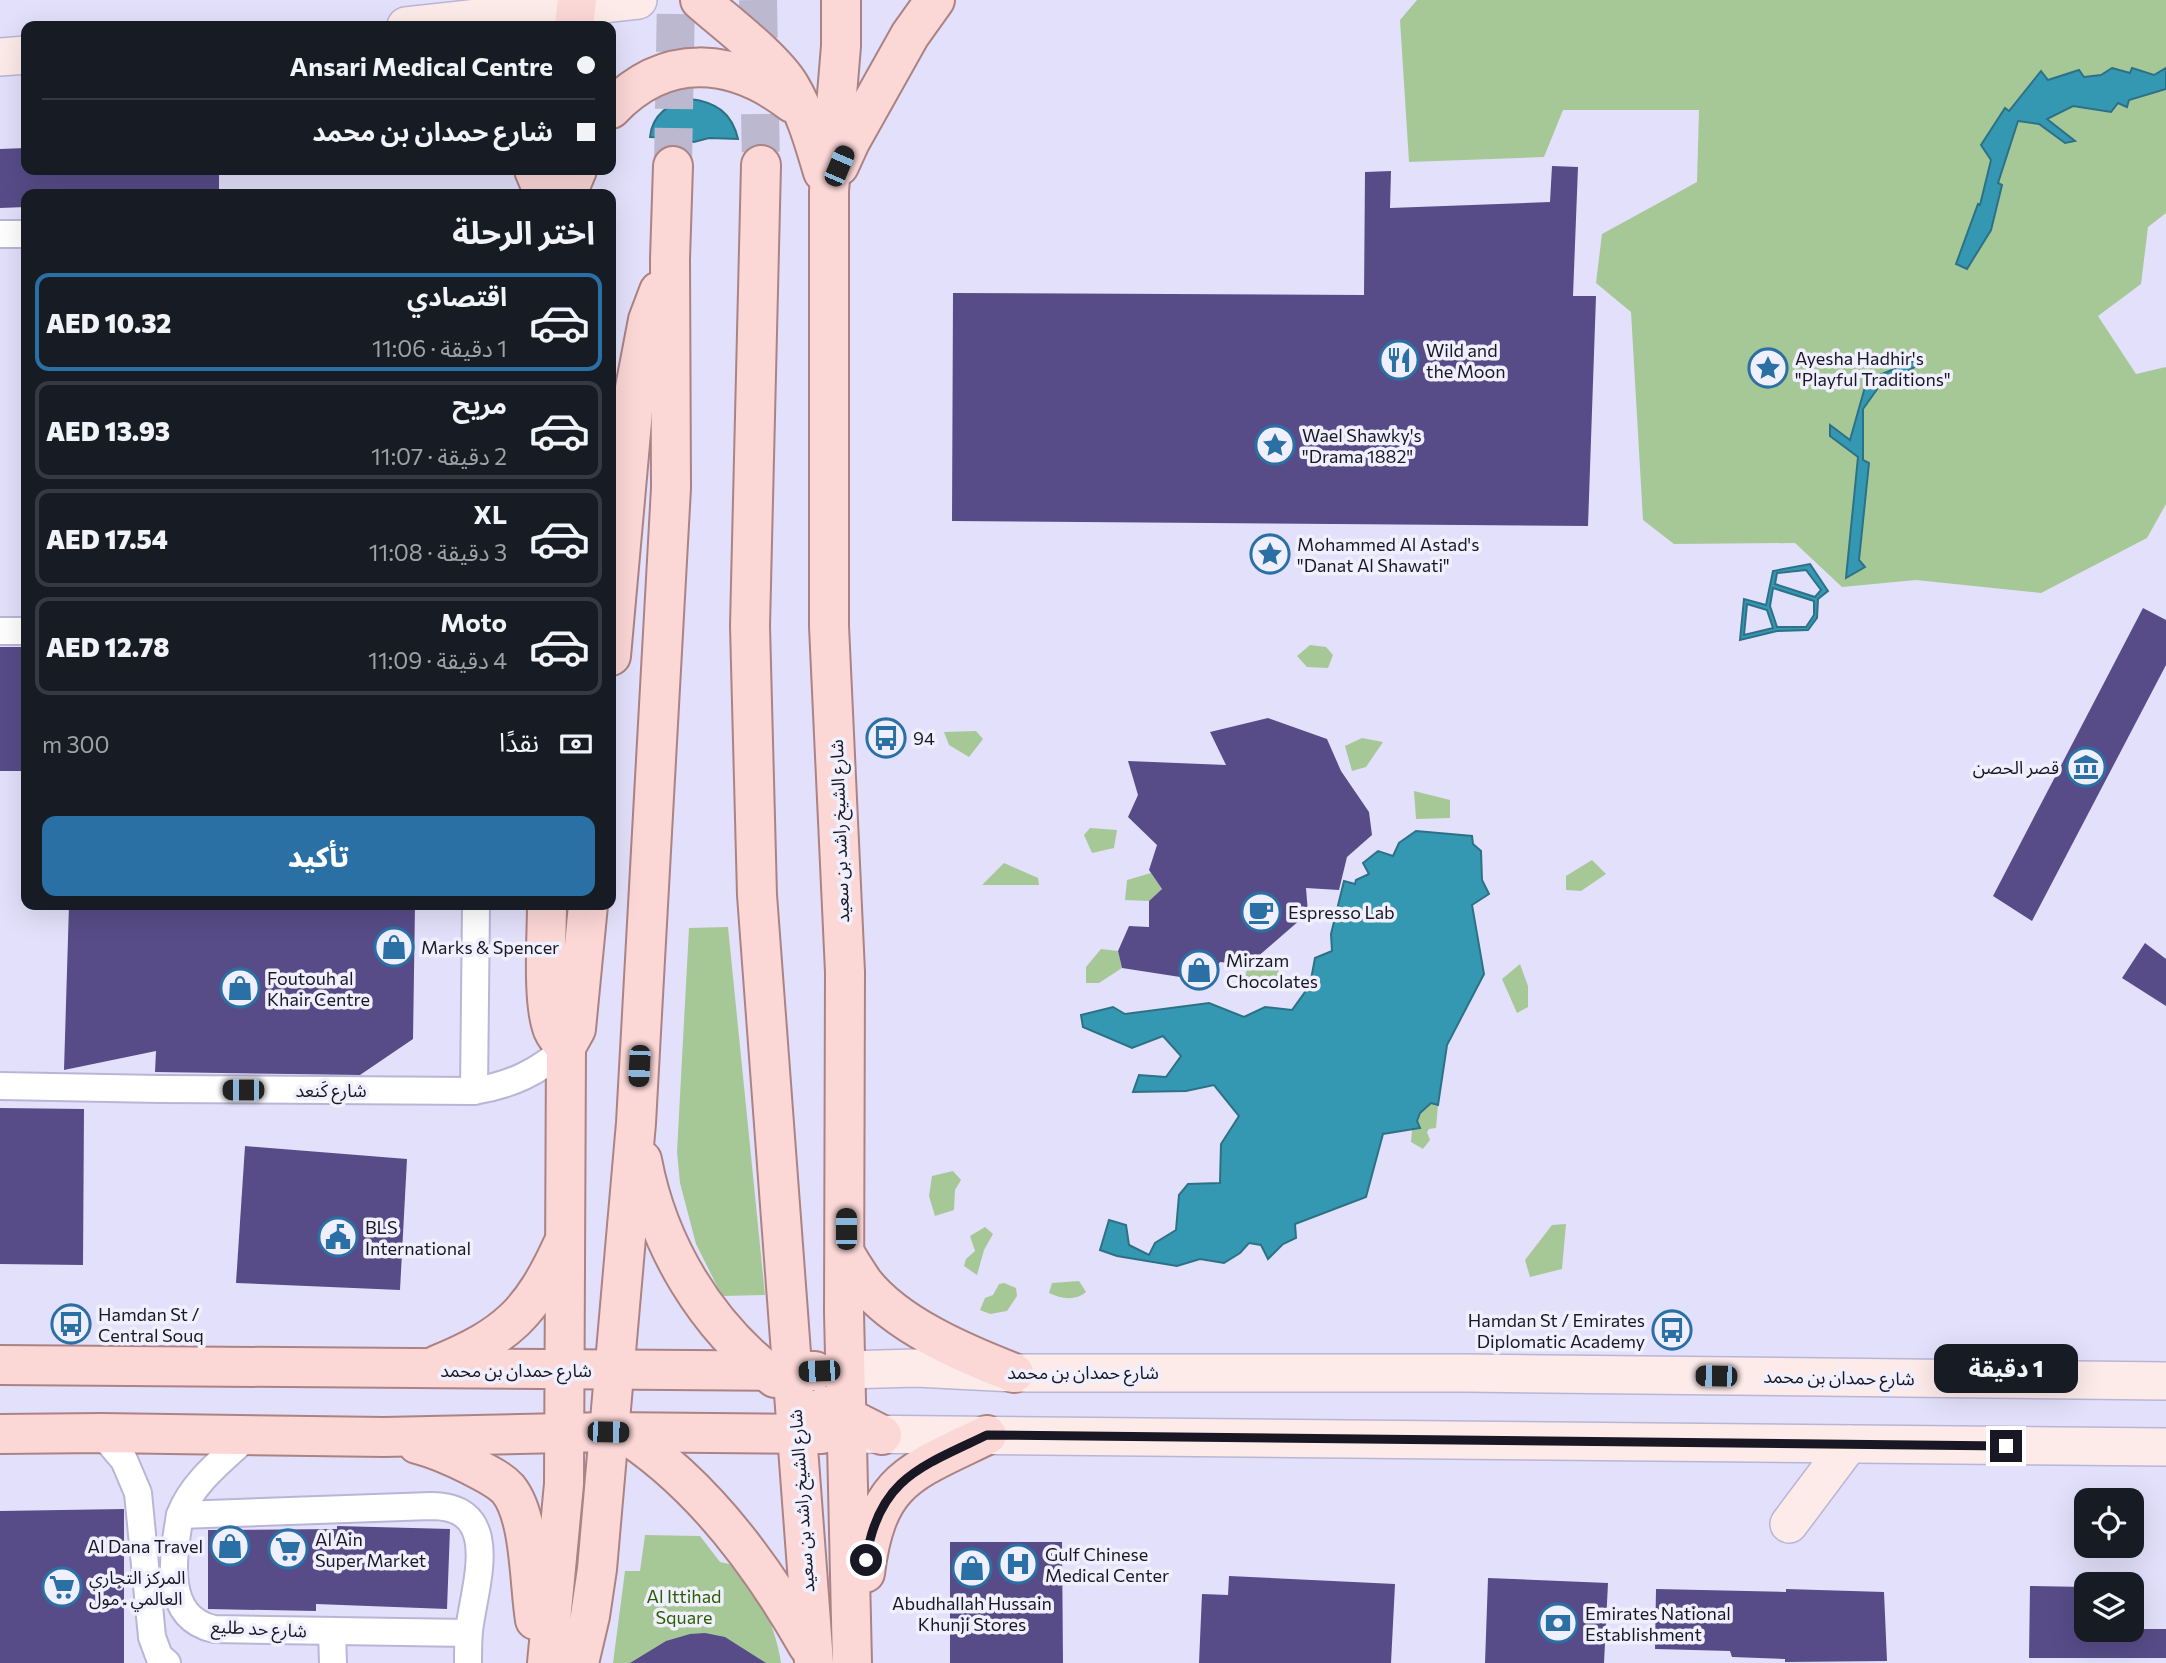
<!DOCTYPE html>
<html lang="ar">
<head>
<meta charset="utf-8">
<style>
  :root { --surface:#171b24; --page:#20242c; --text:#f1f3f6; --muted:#9ea1a6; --line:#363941; --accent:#2b70a5 }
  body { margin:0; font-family:Commissioner,"Noto Sans Arabic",sans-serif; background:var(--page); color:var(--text); direction:rtl; height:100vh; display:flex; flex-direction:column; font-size:26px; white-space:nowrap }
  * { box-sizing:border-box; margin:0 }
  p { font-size:23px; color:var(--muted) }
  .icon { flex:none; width:38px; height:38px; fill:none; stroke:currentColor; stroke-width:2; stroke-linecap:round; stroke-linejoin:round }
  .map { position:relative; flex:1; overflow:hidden; direction:ltr }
  .side { position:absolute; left:21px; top:189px; width:595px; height:721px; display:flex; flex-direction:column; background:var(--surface); border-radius:14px; box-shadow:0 7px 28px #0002; direction:rtl }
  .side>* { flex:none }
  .top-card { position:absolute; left:21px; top:21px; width:595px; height:154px; border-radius:14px; box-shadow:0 7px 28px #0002; direction:rtl; display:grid; align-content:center; height:154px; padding:0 21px; background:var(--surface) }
  .tools { position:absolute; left:2074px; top:1488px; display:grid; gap:14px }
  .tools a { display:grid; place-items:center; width:70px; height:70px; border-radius:14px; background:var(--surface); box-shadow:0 7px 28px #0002; font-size:35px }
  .end { position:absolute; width:32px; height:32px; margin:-16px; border:9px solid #191723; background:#fff; box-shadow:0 0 0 4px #fff }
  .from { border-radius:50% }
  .bubble { position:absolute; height:49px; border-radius:14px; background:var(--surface); box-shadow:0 7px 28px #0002; font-size:23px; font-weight:800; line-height:49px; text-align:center; direction:rtl }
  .car { position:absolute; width:21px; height:42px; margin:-21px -10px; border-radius:9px; box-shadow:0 0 5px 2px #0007; background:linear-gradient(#222 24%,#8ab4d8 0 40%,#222 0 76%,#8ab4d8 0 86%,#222 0) }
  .top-card b { display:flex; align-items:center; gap:24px; height:66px; font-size:26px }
  .top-card b+b { border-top:2px solid var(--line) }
  .top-card i { width:18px; height:18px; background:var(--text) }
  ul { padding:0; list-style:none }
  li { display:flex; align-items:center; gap:21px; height:98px; margin:0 14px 10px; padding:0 7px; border:4px solid var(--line); border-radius:14px }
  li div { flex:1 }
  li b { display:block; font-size:26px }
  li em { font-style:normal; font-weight:800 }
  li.current { border-color:var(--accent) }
  li>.icon { width:63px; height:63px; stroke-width:1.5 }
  h2 { padding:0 21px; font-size:32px; line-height:84px }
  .pay { display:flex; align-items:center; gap:18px; height:77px; padding:0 21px; font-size:26px }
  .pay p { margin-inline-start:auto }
  .action { display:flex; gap:14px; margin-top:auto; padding:14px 21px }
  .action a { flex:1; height:80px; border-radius:14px; background:var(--accent); color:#fff; font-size:28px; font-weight:800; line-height:80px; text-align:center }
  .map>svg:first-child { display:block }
  .green { fill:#a6c897 }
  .water { fill:#3598b2; stroke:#2d7187; stroke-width:2; fill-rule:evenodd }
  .building { fill:#574c88 }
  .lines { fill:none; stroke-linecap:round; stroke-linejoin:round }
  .primary-tunnel { stroke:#bbb8d0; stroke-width:38; stroke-dasharray:38 19; stroke-linecap:butt }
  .minor-casing { stroke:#b9b5d6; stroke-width:30 }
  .secondary-casing { stroke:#b9b5d6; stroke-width:40 }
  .primary-casing { stroke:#ab8385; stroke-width:42 }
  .minor { stroke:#fff; stroke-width:26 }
  .secondary { stroke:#fdebea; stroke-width:37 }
  .primary { stroke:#fbd7d6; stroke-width:38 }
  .route { stroke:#191723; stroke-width:9 }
  .labels { text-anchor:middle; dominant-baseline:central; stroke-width:7; stroke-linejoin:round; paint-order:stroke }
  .poi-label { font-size:18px; fill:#191723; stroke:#f0effd; text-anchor:start }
  .street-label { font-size:18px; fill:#191723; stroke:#f0effd }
  .park-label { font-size:18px; fill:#2a5e01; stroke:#f0effd }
</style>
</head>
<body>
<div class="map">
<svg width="2166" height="1663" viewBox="0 0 2166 1663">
  <rect width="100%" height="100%" fill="#e3e0fb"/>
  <g class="green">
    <path d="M1417,0H2166V213L2148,227L2141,284L2098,316L2136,374L2166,367V504L2147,538L2041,593L1916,580L1842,587L1795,543L1674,544L1643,520L1631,312L1596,283L1602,234L1697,182L1699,110H1563L1544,157L1409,162L1400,20Z"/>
    <path d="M1310,645L1326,647L1333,655L1328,668L1307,667L1297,656Z"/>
    <path d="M976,731L983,739L969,757L949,745L944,732Z"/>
    <path d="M1362,738L1383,742L1366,767L1352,771L1345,746Z"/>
    <path d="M1414,791L1450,800V818L1416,819Z"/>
    <path d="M1090,828L1117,830L1114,848L1092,853L1084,835Z"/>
    <path d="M1592,860L1606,874L1581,891L1566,890V876Z"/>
    <path d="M1004,863L1038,878L1039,885H982Z"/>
    <path d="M1151,873L1162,889L1149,901L1125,900L1127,880Z"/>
    <path d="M728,927L765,1295L722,1296L696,1244L680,1183L677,1152L689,928Z"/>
    <path d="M1101,949L1118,951L1122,968L1099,983H1086V967Z"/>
    <path d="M1262,956L1278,958L1279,977L1258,985L1244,986L1247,968Z"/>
    <path d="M1520,964L1528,986V1007L1517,1013L1502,979Z"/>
    <path d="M1431,1102L1438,1105L1436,1128L1429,1129L1427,1132L1430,1140L1423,1149L1411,1142L1412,1130L1420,1128L1417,1121L1420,1113Z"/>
    <path d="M953,1171L961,1180L955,1190L954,1210L935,1216L929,1196L932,1176Z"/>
    <path d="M1566,1224L1562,1269L1530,1277L1525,1260L1552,1225Z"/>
    <path d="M985,1227L993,1234L984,1250L977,1275L964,1266L966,1259L975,1251L970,1236Z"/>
    <path d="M1079,1281L1086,1292C1076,1301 1061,1299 1049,1293L1052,1283Z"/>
    <path d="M1004,1283L1016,1288L1017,1296L1007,1311L990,1314L980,1310L985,1298L993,1295L999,1284Z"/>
    <path d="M645,1535L700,1536L720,1562L743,1567C760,1598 776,1628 781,1663H613L625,1571H640Z"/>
  </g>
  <g class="water">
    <path d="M2112,68L2130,73L2132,68L2154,75L2166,68V89L2129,100L2127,107L2118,103L2111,112L2073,106L2047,119L2075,141L2065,143L2039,124L2018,121L1998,183L2002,185L1991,230L1967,269L1956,264L1978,204L1980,205L1991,160L1981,145L2005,108L2009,111L2041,71L2048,80L2079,70L2084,77L2101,75Z"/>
    <path d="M690,99C716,102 732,113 738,139L709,138L694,142L681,138L650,137C652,115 670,102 690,99Z"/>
    <path d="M1919,359L1920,364L1878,388L1863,409V460L1869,463L1859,560L1865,567L1846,578L1858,457L1830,436V425L1850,440L1867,380Z"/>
    <path d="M1810,564L1828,591L1818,599L1817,618L1808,630L1777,631L1740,640L1744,599L1766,605L1773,571ZM1806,570L1821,590L1815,597L1775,584L1777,573ZM1773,588L1814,601V615L1806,627H1777L1770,606ZM1747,604L1767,610L1773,628L1744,635Z"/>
    <path d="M1416,831L1472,836L1473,844L1481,851L1482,880L1489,894L1472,905L1484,974L1447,1045L1438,1105L1431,1103L1420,1113L1417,1121L1420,1128L1383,1134L1366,1197L1295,1224L1296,1238L1283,1244L1268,1259L1261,1245L1249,1243L1240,1253L1224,1263L1200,1259L1177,1266L1117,1256L1100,1250L1109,1220L1126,1225L1129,1245L1149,1255L1155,1243L1176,1230L1179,1195L1188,1184L1220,1183L1221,1144L1239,1116L1214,1085L1186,1091L1133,1092L1139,1075L1166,1077L1181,1056L1163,1036L1132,1048L1083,1027L1081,1015L1113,1007L1125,1014L1209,1003L1244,1017L1265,1007L1292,1010L1310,985L1315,958L1332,951L1331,934L1344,881L1355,884L1356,880L1369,874L1363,863L1378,851L1393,856L1399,843Z"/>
  </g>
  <g class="building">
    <path d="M26,148V170H219V194H26V207L0,208V149Z"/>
    <path d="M1552,166L1578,167L1573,296H1596L1588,526L952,521L953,293L1364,295L1365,172L1391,171L1390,208L1550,202Z"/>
    <path d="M2143,608L2166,620V665L2032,921L1993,896Z"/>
    <rect x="0" y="647" width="26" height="124"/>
    <path d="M1268,718L1327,739L1341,771L1369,812L1372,835L1347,857L1339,890L1306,888L1308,913L1248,965L1220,962L1206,981L1122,968L1118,951L1129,926L1149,927V901L1162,889L1149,870L1157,845L1128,817L1138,795L1128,761L1226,765L1210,732Z"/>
    <path d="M69,905H415L413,1039L360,1075L155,1072L156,1051L64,1070Z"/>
    <path d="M2145,943L2166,959V1006L2122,978Z"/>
    <path d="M0,1108L84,1109L83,1265L0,1264Z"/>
    <path d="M245,1146L407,1159L400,1290L236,1283Z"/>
    <path d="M124,1509V1663H0V1511Z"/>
    <path d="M337,1526L450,1529L447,1609L316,1604V1611L208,1609V1530L337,1529Z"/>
    <path d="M950,1542H1062L1063,1663H950Z"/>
    <path d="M1229,1576L1395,1584L1391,1663H1199L1202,1594L1228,1595Z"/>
    <path d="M1488,1578L1608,1583L1604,1663H1485Z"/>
    <path d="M2030,1586L2086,1587V1629H2166V1658H2029Z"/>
    <path d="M1656,1589L1786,1592V1589L1884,1592L1887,1661L1785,1662V1659L1732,1657L1730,1651L1655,1649Z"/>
    <path d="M705,1633L725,1637L766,1663H630L666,1641L690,1634Z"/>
  </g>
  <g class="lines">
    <g class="primary-tunnel">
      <path d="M758,0L761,165"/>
      <path d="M673,166L676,0"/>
    </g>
    <g class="minor-casing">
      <g id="minor">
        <path d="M0,234H26"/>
        <path d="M0,631H26"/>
        <path d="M0,1086L160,1089L474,1091C511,1085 539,1072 566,1047"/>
        <path d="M474,1091L476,905"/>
        <path d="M101,1433L124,1460L138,1493L152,1637L159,1656L167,1663"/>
        <path d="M247,1437C222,1460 192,1483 180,1515C173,1556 162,1617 214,1629L468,1633"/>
        <path d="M180,1515L431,1506C505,1506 474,1586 469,1631C468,1641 468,1652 468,1663"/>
        <path d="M332,1632L333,1663"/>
      </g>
    </g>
    <g class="secondary-casing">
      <g id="secondary">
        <path d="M406,26L638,0"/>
        <path d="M0,57L26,55"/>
        <path d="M845,1370L916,1368L1014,1373H1467L2166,1381"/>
        <path d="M850,1434L2166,1447"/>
        <path d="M1789,1524L1849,1444"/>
      </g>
    </g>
    <g class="primary-casing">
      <g id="primary">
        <path d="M700,0C726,23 773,58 790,86C806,113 814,142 823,172"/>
        <path d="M841,0V46L829,191V626L845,972L844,1312L852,1663"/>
        <path d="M574,26L577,0"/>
        <path d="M611,109C665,52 732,57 792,103"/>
        <path d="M761,165L750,626L757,895L814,1663"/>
        <path d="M839,166L850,142L910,35L935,0"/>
        <path d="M534,170L544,194"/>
        <path d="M567,194L577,170"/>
        <path d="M611,656L635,388L648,320L659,291"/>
        <path d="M547,905C547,936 542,1003 553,1030C556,1037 561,1042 566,1047"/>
        <path d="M642,1160C658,1246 706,1325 775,1378"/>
        <path d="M846,1255C851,1264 857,1273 863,1282C896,1325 965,1354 1014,1373"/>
        <path d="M0,1365L815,1371"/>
        <path d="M437,1365C507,1336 531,1314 563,1244"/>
        <path d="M825,1406L882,1435"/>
        <path d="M616,1428C699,1479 761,1563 808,1646"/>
        <path d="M0,1434L101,1433L384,1437L608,1432L822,1434"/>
        <path d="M417,1444C436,1449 454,1457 472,1466C483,1472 499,1479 508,1489C531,1517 529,1583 535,1620"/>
        <path d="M865,1573C877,1479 909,1473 987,1435"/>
        <path d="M547,1663L564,1484L566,1047L576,1029L588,905"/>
        <path d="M579,1663L590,1616L597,1569L636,1123L671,488L670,259L673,166"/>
      </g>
    </g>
    <use href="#minor" class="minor"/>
    <use href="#secondary" class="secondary"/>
    <use href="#primary" class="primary"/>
  </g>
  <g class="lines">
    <path class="route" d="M866,1560C878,1479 920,1467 987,1435L2006,1446"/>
  </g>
  <defs>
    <g id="restaurant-ring" transform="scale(2.0125)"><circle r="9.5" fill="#f0effd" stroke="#2b70a5" stroke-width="1.5"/><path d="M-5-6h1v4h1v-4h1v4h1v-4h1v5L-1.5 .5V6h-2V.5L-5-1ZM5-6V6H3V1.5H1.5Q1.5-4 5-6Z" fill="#2b70a5"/></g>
    <g id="sight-ring" transform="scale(2.0125)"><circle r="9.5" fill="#f0effd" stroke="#2b70a5" stroke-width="1.5"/><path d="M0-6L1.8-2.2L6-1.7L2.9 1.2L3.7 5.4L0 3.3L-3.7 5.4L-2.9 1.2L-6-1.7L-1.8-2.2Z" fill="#2b70a5"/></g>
    <g id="bus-ring" transform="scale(2.0125)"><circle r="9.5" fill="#f0effd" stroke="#2b70a5" stroke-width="1.5"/><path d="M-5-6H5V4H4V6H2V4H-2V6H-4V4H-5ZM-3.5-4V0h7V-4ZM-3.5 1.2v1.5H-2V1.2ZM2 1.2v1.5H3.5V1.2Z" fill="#2b70a5"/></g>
    <g id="museum-ring" transform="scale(2.0125)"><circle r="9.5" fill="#f0effd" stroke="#2b70a5" stroke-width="1.5"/><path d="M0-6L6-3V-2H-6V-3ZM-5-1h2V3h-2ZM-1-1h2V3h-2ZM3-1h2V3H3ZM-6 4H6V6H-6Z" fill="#2b70a5"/></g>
    <g id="cafe-ring" transform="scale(2.0125)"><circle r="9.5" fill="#f0effd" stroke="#2b70a5" stroke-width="1.5"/><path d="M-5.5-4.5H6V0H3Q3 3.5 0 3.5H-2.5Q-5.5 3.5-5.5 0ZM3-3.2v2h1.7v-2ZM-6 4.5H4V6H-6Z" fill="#2b70a5"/></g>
    <g id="shop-ring" transform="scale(2.0125)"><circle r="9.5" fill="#f0effd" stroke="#2b70a5" stroke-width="1.5"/><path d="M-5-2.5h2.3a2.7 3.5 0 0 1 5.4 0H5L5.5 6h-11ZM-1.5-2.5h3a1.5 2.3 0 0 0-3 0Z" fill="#2b70a5"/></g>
    <g id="civic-ring" transform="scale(2.0125)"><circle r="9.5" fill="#f0effd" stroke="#2b70a5" stroke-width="1.5"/><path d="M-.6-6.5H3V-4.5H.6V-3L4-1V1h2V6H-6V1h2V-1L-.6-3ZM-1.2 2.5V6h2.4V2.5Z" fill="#2b70a5"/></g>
    <g id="supermarket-ring" transform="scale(2.0125)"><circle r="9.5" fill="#f0effd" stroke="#2b70a5" stroke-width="1.5"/><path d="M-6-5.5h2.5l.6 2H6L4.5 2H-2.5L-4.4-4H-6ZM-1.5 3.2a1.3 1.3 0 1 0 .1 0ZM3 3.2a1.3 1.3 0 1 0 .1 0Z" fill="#2b70a5"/></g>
    <g id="hospital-ring" transform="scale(2.0125)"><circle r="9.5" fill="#f0effd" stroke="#2b70a5" stroke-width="1.5"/><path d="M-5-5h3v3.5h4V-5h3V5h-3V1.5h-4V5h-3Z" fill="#2b70a5"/></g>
    <g id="bank-ring" transform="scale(2.0125)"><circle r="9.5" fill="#f0effd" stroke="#2b70a5" stroke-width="1.5"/><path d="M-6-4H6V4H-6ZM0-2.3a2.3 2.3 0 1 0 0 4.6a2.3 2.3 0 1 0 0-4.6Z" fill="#2b70a5"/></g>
  </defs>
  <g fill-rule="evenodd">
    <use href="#restaurant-ring" x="1399" y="360"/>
    <use href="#sight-ring" x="1768" y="368"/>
    <use href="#sight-ring" x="1275" y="445"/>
    <use href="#sight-ring" x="1270" y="554"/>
    <use href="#bus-ring" x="886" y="738"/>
    <use href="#museum-ring" x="2086" y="767"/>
    <use href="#cafe-ring" x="1261" y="912"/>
    <use href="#shop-ring" x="394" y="947"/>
    <use href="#shop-ring" x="1199" y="970"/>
    <use href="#shop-ring" x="240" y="988"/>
    <use href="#civic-ring" x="338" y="1237"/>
    <use href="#bus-ring" x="71" y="1324"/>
    <use href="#bus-ring" x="1672" y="1330"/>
    <use href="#shop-ring" x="230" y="1546"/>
    <use href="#supermarket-ring" x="288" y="1549"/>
    <use href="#hospital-ring" x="1018" y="1564"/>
    <use href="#shop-ring" x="972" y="1568"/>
    <use href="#supermarket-ring" x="62" y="1587"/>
    <use href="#bank-ring" x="1558" y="1623"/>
  </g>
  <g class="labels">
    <g class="poi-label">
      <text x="1426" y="350">Wild and<tspan x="1426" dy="21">the Moon</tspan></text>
      <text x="1795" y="358">Ayesha Hadhir's<tspan x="1795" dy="21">"Playful Traditions"</tspan></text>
      <text x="1302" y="435">Wael Shawky's<tspan x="1302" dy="21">"Drama 1882"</tspan></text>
      <text x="1297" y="544">Mohammed Al Astad's<tspan x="1297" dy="21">"Danat Al Shawati"</tspan></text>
      <text x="913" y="738">94</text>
      <text x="2059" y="767" text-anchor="end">قصر الحصن</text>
      <text x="1288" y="912">Espresso Lab</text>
      <text x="421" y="947">Marks &amp; Spencer</text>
      <text x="1226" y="960">Mirzam<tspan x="1226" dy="21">Chocolates</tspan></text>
      <text x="267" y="978">Foutouh al<tspan x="267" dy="21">Khair Centre</tspan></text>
      <text x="365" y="1227">BLS<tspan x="365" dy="21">International</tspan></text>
      <text x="98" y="1314">Hamdan St /<tspan x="98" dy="21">Central Souq</tspan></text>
      <text x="1645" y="1320" text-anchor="end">Hamdan St / Emirates<tspan x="1645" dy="21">Diplomatic Academy</tspan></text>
      <text x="315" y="1539">Al Ain<tspan x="315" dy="21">Super Market</tspan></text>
      <text x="203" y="1546" text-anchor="end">Al Dana Travel</text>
      <text x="1045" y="1554">Gulf Chinese<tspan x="1045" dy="21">Medical Center</tspan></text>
      <text x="89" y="1577">المركز التجاري<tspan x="89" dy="21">العالمي . مول</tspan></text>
      <text x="972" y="1603" text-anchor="middle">Abudhallah Hussain<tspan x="972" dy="21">Khunji Stores</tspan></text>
      <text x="1585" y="1613">Emirates National<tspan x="1585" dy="21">Establishment</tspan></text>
    </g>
    <g class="street-label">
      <text transform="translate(839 831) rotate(-92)">شارع الشيخ راشد بن سعيد</text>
      <text x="331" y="1090">شارع كَنعد</text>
      <text x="516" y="1370">شارع حمدان بن محمد</text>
      <text x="1083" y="1372">شارع حمدان بن محمد</text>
      <text transform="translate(1839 1377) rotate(1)">شارع حمدان بن محمد</text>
      <text transform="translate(801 1501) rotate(-94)">شارع الشيخ راشد بن سعيد</text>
      <text transform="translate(259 1628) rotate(3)">شارع حد طليع</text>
    </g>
    <g class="park-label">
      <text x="684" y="1596">Al Ittihad<tspan x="684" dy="21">Square</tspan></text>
    </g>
  </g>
</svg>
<div class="tools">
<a><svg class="icon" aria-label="locate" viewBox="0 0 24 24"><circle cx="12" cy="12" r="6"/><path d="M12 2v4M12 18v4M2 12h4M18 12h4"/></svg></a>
<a><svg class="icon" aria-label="layers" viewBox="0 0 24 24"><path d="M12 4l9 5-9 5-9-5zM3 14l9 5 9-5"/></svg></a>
</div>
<i class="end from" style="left:866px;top:1560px"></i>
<i class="end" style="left:2006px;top:1446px"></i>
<div class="bubble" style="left:1934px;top:1344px;width:144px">1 دقيقة</div>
<i class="car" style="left:839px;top:166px;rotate:23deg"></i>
<i class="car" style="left:639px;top:1066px;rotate:183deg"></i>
<i class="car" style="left:243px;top:1090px;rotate:270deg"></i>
<i class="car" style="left:846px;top:1229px;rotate:0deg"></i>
<i class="car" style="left:819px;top:1371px;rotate:268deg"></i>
<i class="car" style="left:1716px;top:1376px;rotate:271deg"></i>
<i class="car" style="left:608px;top:1432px;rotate:91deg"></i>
<div class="top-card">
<b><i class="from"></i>Ansari Medical Centre</b>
<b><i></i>شارع حمدان بن محمد</b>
</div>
<section class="side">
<h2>اختر الرحلة</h2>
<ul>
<li class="current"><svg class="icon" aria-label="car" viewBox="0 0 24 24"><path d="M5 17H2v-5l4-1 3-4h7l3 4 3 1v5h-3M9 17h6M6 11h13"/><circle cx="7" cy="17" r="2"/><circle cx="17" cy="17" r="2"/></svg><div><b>اقتصادي</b><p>1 دقيقة · 11:06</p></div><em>AED 10.32</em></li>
<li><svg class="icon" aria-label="car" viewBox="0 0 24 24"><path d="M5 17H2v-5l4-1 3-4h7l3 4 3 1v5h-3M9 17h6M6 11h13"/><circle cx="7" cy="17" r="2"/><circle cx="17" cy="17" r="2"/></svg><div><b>مريح</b><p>2 دقيقة · 11:07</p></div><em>AED 13.93</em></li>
<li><svg class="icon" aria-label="car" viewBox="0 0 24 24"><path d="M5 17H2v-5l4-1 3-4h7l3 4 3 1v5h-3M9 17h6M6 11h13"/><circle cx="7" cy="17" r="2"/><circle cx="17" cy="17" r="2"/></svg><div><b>XL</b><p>3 دقيقة · 11:08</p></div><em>AED 17.54</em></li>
<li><svg class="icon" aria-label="car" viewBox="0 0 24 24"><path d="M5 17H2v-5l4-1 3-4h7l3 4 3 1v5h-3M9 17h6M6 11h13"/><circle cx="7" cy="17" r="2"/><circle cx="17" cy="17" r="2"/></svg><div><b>Moto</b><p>4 دقيقة · 11:09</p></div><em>AED 12.78</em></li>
</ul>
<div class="pay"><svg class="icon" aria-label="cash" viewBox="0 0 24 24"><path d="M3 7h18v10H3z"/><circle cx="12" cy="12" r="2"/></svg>نقدًا<p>300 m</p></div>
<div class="action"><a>تأكيد</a></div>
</section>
</div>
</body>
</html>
